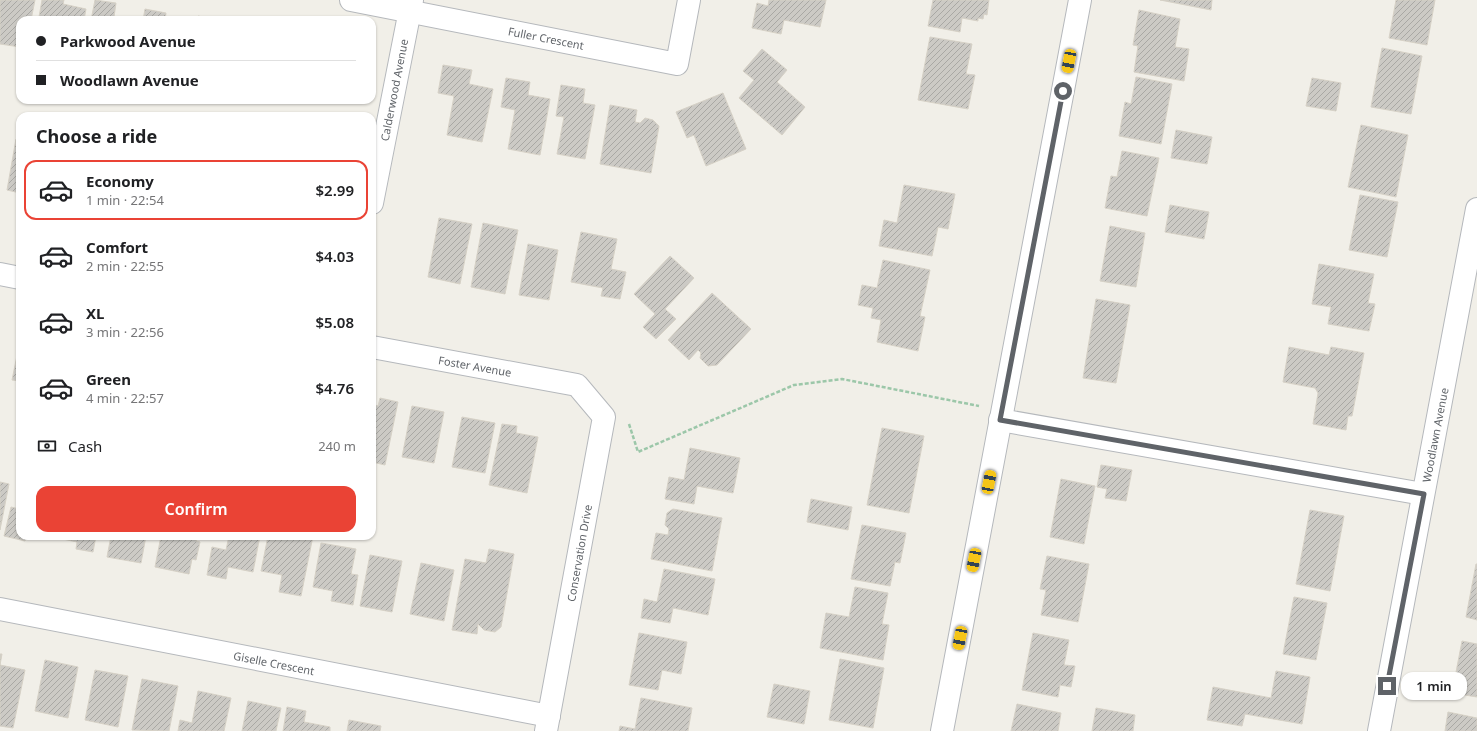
<!DOCTYPE html>
<html lang="en">
<head>
<meta charset="utf-8">
<style>
  :root { --surface:#fff; --page:#f2f2f2; --text:#202124; --muted:#757577; --line:#e0e0e0; --accent:#ea4335 }
  body { margin:0; font-family:"Noto Sans",sans-serif; background:var(--page); color:var(--text); height:100vh; display:flex; flex-direction:column; font-size:15px; white-space:nowrap }
  * { box-sizing:border-box; margin:0 }
  p { font-size:13px; color:var(--muted) }
  .icon { flex:none; width:22px; height:22px; fill:none; stroke:currentColor; stroke-width:2; stroke-linecap:round; stroke-linejoin:round }
  .map { position:relative; flex:1; overflow:hidden }
  .drawer { position:absolute; left:16px; top:112px; width:360px; height:428px; display:flex; flex-direction:column; background:var(--surface); border-radius:12px; box-shadow:0 1px 3px #0004 }
  .drawer>* { flex:none }
  .guide { position:absolute; left:16px; top:16px; width:360px; height:88px; border-radius:12px; box-shadow:0 1px 3px #0004; display:grid; align-content:center; height:88px; padding:0 20px; background:var(--surface) }
  .end { position:absolute; width:18px; height:18px; margin:-9px; border:5px solid #5f6368; background:#fff; box-shadow:0 0 0 2px #fff }
  .from { border-radius:50% }
  .bubble { position:absolute; height:28px; border-radius:12px; background:var(--surface); box-shadow:0 1px 3px #0004; font-size:13px; font-weight:600; line-height:28px; text-align:center }
  .car { position:absolute; width:12px; height:24px; margin:-12px -6px; border-radius:5px; box-shadow:0 0 3px 1px #0007; background:linear-gradient(#f5c518 24%,#345 0 40%,#f5c518 0 76%,#345 0 86%,#f5c518 0) }
  .guide b { display:flex; align-items:center; gap:14px; height:38px; font-size:15px }
  .guide b+b { border-top:1px solid var(--line) }
  .guide i { width:10px; height:10px; background:var(--text) }
  ul { padding:0; list-style:none }
  li { display:flex; align-items:center; gap:12px; height:60px; margin:0 8px 6px; padding:0 12px; border:2px solid transparent; border-radius:12px }
  li div { flex:1 }
  li b { display:block; font-size:15px }
  li em { font-style:normal; font-weight:600 }
  li.current { border-color:var(--accent) }
  li>.icon { width:36px; height:36px; stroke-width:1.5 }
  h2 { padding:0 20px; font-size:18px; line-height:48px }
  .pay { display:flex; align-items:center; gap:10px; height:44px; padding:0 20px; font-size:15px }
  .pay p { margin-inline-start:auto }
  .action { display:flex; gap:8px; margin-top:auto; padding:8px 20px }
  .action a { flex:1; height:46px; border-radius:12px; background:var(--accent); color:#fff; font-size:16px; font-weight:600; line-height:46px; text-align:center }
  .map>svg:first-child { display:block }
  .building { fill:url(#building-hatch); stroke:#d6d1c6 }
  .lines { fill:none; stroke-linecap:round; stroke-linejoin:round }
  .minor-casing { stroke:#b5b8bc; stroke-width:24 }
  .path { stroke:#9cc7a9; stroke-width:2.5; stroke-dasharray:4 2; stroke-linecap:butt }
  .minor { stroke:#fff; stroke-width:22 }
  .route { stroke:#5f6368; stroke-width:5 }
  .labels { text-anchor:middle; dominant-baseline:central; stroke-width:3.5; stroke-linejoin:round; paint-order:stroke }
  .street-label { font-size:11px; fill:#5f6368; stroke:#fff }
</style>
</head>
<body>
<div class="map">
<svg width="1477" height="731" viewBox="0 0 1477 731">
  <defs>
    <pattern id="building-hatch" width="6" height="6" patternUnits="userSpaceOnUse"><rect width="6" height="6" fill="#cccac5"/><path d="M-1 1l2-2M0 6l6-6M5 7l2-2" fill="none" stroke="#a9a8a4"/></pattern>
  </defs>
  <rect width="100%" height="100%" fill="#f1efe8"/>
  <g class="building">
    <path d="M0,0H35L31,20H20V47L0,44Z"/>
    <path d="M42,0H64L63,4L86,9L84,20H47V19L39,17Z"/>
    <path d="M95,0L116,3L114,17L131,20H91Z"/>
    <path d="M769,0H826L820,27L784,20L781,34L752,28L757,3L768,6Z"/>
    <path d="M933,0H989L987,15L984,14L983,19L978,18V21L962,18L960,32L928,26Z"/>
    <path d="M1160,0H1212L1211,10Z"/>
    <path d="M1396,0H1435L1427,45L1389,38Z"/>
    <path d="M145,9L166,13L165,20H143Z"/>
    <path d="M1139,10L1180,19L1175,47L1189,49L1184,81L1134,72L1138,46L1133,45Z"/>
    <path d="M198,16L217,20H197Z"/>
    <path d="M930,37L972,44L966,74L975,75L968,109L918,100Z"/>
    <path d="M1382,48L1422,56L1411,114L1371,107Z"/>
    <path d="M762,49L787,70L777,82L805,107L782,135L739,98L754,80L743,71Z"/>
    <path d="M443,65L472,70L469,84L493,89L482,142L447,135L454,96L438,93Z"/>
    <path d="M1136,77L1172,84L1161,144L1119,136L1125,102L1131,104Z"/>
    <path d="M506,78L530,82L528,95L550,99L540,155L508,149L515,110L501,107Z"/>
    <path d="M1312,78L1341,83L1336,111L1306,106Z"/>
    <path d="M561,85L585,89L583,103L595,105L585,159L557,154L564,117L556,116Z"/>
    <path d="M723,93L746,149L706,166L694,135L687,138L676,112Z"/>
    <path d="M610,105L637,110L635,122L640,123L645,118L653,120L659,126L651,173L600,164Z"/>
    <path d="M1361,125L1408,135L1396,197L1348,187Z"/>
    <path d="M1176,130L1212,137L1207,164L1171,158Z"/>
    <path d="M16,139L20,140V193L7,190Z"/>
    <path d="M1122,151L1159,158L1147,216L1105,208L1111,176L1117,177Z"/>
    <path d="M904,185L955,194L948,229L938,227L932,256L879,246L884,220L897,223Z"/>
    <path d="M1360,195L1398,202L1387,257L1349,250Z"/>
    <path d="M1170,205L1209,212L1204,239L1165,232Z"/>
    <path d="M439,218L472,224L460,284L428,277Z"/>
    <path d="M483,223L518,230L505,294L471,287Z"/>
    <path d="M1110,226L1145,233L1136,287L1100,281Z"/>
    <path d="M581,232L617,239L611,269L626,272L620,299L601,296L603,288L571,282Z"/>
    <path d="M528,244L558,250L549,300L519,295Z"/>
    <path d="M670,256L694,278L665,309L676,319L656,339L643,327L655,314L634,294Z"/>
    <path d="M883,260L930,270L920,316L925,317L918,351L877,342L881,320L871,318L873,308L858,305L862,285L877,288Z"/>
    <path d="M1319,264L1374,274L1368,303L1375,304L1369,331L1328,324L1331,307L1312,304Z"/>
    <path d="M712,293L751,329L717,365L708,366L700,358L701,353L698,350L689,360L668,340Z"/>
    <path d="M1096,299L1130,305L1116,383L1083,378Z"/>
    <path d="M20,341V381L12,380Z"/>
    <path d="M1289,347L1329,355L1331,347L1364,353L1352,416H1348L1346,430L1313,424L1318,393L1315,388L1283,382Z"/>
    <path d="M380,398L398,402L385,465L372,462V404L378,406Z"/>
    <path d="M412,406L444,412L434,463L402,457Z"/>
    <path d="M462,417L495,423L485,473L452,467Z"/>
    <path d="M502,424L517,426L516,433L538,437L527,493L489,485Z"/>
    <path d="M882,428L924,436L909,513L867,505Z"/>
    <path d="M690,448L740,458L733,493L697,486L694,504L665,499L669,477L684,480Z"/>
    <path d="M1101,465L1132,470L1126,501L1105,498L1107,489L1097,487Z"/>
    <path d="M1061,479L1095,486L1084,544L1050,537Z"/>
    <path d="M0,482L9,484L0,530Z"/>
    <path d="M811,499L852,507L848,530L807,522Z"/>
    <path d="M20,505V536H26L25,541L4,536L11,507L19,509Z"/>
    <path d="M673,509L722,518L712,571L651,559L656,533L668,535L669,529L665,525L667,513Z"/>
    <path d="M1310,510L1344,516L1330,591L1296,584Z"/>
    <path d="M862,525L906,533L900,563L895,562L890,586L851,579Z"/>
    <path d="M59,536H96L93,552L76,549L77,542L58,538Z"/>
    <path d="M111,536H146L141,563L107,557Z"/>
    <path d="M161,536H197L196,541L200,542L196,560L192,559L189,574L155,567Z"/>
    <path d="M229,536H260L253,572L228,567L226,579L207,575L212,547L226,550Z"/>
    <path d="M268,536H313L301,596L279,592L282,575L261,571Z"/>
    <path d="M321,543L356,549L351,574L358,575L353,605L331,601L333,591L313,587Z"/>
    <path d="M489,549L514,554L501,627L495,632L484,630L478,624L477,634L452,630L465,559L486,563Z"/>
    <path d="M370,555L402,561L392,612L360,606Z"/>
    <path d="M1047,556L1089,564L1078,622L1041,615L1046,590L1040,589Z"/>
    <path d="M421,563L454,570L444,621L410,614Z"/>
    <path d="M1476,564H1477V620L1466,617Z"/>
    <path d="M664,569L715,579L708,615L673,608L670,623L641,618L644,599L657,602Z"/>
    <path d="M855,587L888,593L882,624L889,625L883,660L820,648L826,613L849,617Z"/>
    <path d="M1294,597L1327,603L1316,660L1283,654Z"/>
    <path d="M639,633L687,642L681,674L662,670L658,690L629,685Z"/>
    <path d="M1033,633L1069,640L1064,665L1075,666L1071,687L1060,685L1058,697L1022,690Z"/>
    <path d="M1462,641L1477,644V697L1452,693Z"/>
    <path d="M0,654H2L0,665L25,670L13,728L0,726Z"/>
    <path d="M840,659L884,668L873,728L829,720Z"/>
    <path d="M45,660L78,667L68,718L35,711Z"/>
    <path d="M95,670L128,676L118,727L85,720Z"/>
    <path d="M1276,671L1310,677L1302,724L1245,714L1242,726L1207,720L1213,687L1271,698Z"/>
    <path d="M142,679L178,686L169,731L132,730Z"/>
    <path d="M774,684L810,691L804,724L767,717Z"/>
    <path d="M198,691L231,698L224,731H178L180,720L192,723Z"/>
    <path d="M641,698L692,708L688,731H619L620,726L635,729Z"/>
    <path d="M248,701L281,708L276,731H242Z"/>
    <path d="M1017,704L1061,713L1058,731H1011Z"/>
    <path d="M287,707L306,711L304,722L330,727V731H283Z"/>
    <path d="M1096,708L1135,715L1133,731H1092Z"/>
    <path d="M1448,712L1477,718V731H1445Z"/>
    <path d="M349,720L381,726L380,731H347Z"/>
  </g>
  <g class="lines">
    <g class="minor-casing">
      <g id="minor">
        <path d="M351,0L677,64L689,0"/>
        <path d="M372,203L412,0"/>
        <path d="M0,274L20,278"/>
        <path d="M372,347L577,385L604,417L546,731"/>
        <path d="M1000,420L1423,494"/>
        <path d="M0,609L549,716"/>
        <path d="M942,731L1080,0"/>
        <path d="M1379,731L1477,209"/>
      </g>
    </g>
    <path class="path" d="M629,424L638,452L794,385L842,379L979,406"/>
    <use href="#minor" class="minor"/>
  </g>
  <g class="lines">
    <path class="route" d="M1063,91L1000,420L1424,494L1387,686"/>
  </g>
  <g class="labels">
    <g class="street-label">
      <text transform="translate(546 38) rotate(11)">Fuller Crescent</text>
      <text transform="translate(394 90) rotate(-79)">Calderwood Avenue</text>
      <text transform="translate(475 366) rotate(10)">Foster Avenue</text>
      <text transform="translate(1435 435) rotate(-79)">Woodlawn Avenue</text>
      <text transform="translate(579 553) rotate(-80)">Conservation Drive</text>
      <text transform="translate(274 663) rotate(11)">Giselle Crescent</text>
    </g>
  </g>
</svg>
<i class="end from" style="left:1063px;top:91px"></i>
<i class="end" style="left:1387px;top:686px"></i>
<div class="bubble" style="left:1401px;top:672px;width:66px">1 min</div>
<i class="car" style="left:1069px;top:61px;rotate:191deg"></i>
<i class="car" style="left:989px;top:482px;rotate:11deg"></i>
<i class="car" style="left:974px;top:560px;rotate:191deg"></i>
<i class="car" style="left:960px;top:638px;rotate:191deg"></i>
<div class="guide">
<b><i class="from"></i>Parkwood Avenue</b>
<b><i></i>Woodlawn Avenue</b>
</div>
<section class="drawer">
<h2>Choose a ride</h2>
<ul>
<li class="current"><svg class="icon" aria-label="car" viewBox="0 0 24 24"><path d="M5 17H2v-5l4-1 3-4h7l3 4 3 1v5h-3M9 17h6M6 11h13"/><circle cx="7" cy="17" r="2"/><circle cx="17" cy="17" r="2"/></svg><div><b>Economy</b><p>1 min · 22:54</p></div><em>$2.99</em></li>
<li><svg class="icon" aria-label="car" viewBox="0 0 24 24"><path d="M5 17H2v-5l4-1 3-4h7l3 4 3 1v5h-3M9 17h6M6 11h13"/><circle cx="7" cy="17" r="2"/><circle cx="17" cy="17" r="2"/></svg><div><b>Comfort</b><p>2 min · 22:55</p></div><em>$4.03</em></li>
<li><svg class="icon" aria-label="car" viewBox="0 0 24 24"><path d="M5 17H2v-5l4-1 3-4h7l3 4 3 1v5h-3M9 17h6M6 11h13"/><circle cx="7" cy="17" r="2"/><circle cx="17" cy="17" r="2"/></svg><div><b>XL</b><p>3 min · 22:56</p></div><em>$5.08</em></li>
<li><svg class="icon" aria-label="car" viewBox="0 0 24 24"><path d="M5 17H2v-5l4-1 3-4h7l3 4 3 1v5h-3M9 17h6M6 11h13"/><circle cx="7" cy="17" r="2"/><circle cx="17" cy="17" r="2"/></svg><div><b>Green</b><p>4 min · 22:57</p></div><em>$4.76</em></li>
</ul>
<div class="pay"><svg class="icon" aria-label="cash" viewBox="0 0 24 24"><path d="M3 7h18v10H3z"/><circle cx="12" cy="12" r="2"/></svg>Cash<p>240 m</p></div>
<div class="action"><a>Confirm</a></div>
</section>
</div>
</body>
</html>
